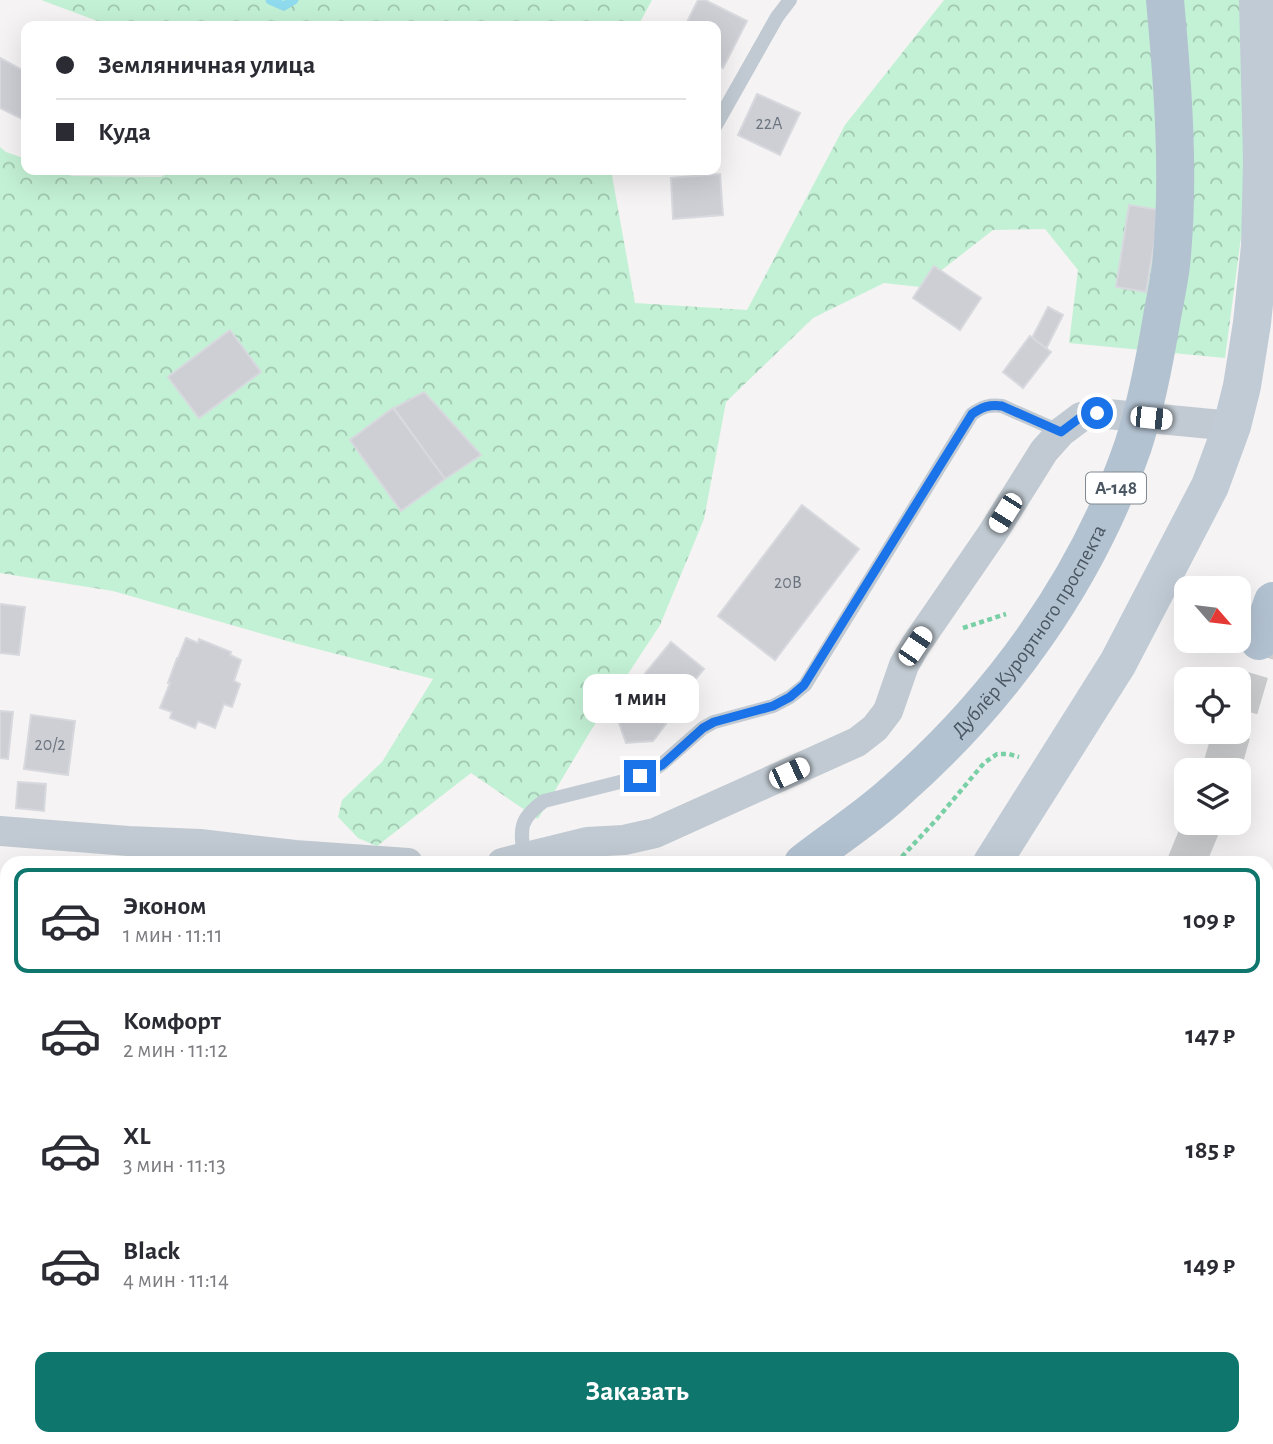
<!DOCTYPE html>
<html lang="ru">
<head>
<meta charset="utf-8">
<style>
  :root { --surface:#fff; --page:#f7f7f7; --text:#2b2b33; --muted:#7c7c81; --line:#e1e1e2; --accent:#0f766e }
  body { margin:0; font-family:"Alegreya Sans",sans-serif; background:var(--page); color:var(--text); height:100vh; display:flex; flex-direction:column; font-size:26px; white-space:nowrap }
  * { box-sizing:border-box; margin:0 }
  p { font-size:23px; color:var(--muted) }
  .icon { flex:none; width:38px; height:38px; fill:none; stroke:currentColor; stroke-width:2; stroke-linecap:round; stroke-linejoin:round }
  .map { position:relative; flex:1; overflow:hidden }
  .drawer { position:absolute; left:0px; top:856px; width:1274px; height:590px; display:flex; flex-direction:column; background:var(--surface); border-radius:21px 21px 0 0; box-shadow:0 7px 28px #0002 }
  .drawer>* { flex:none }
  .top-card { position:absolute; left:21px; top:21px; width:700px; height:154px; border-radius:14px; box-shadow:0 7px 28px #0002; display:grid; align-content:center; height:154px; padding:0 35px; background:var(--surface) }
  .needle { width:46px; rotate:118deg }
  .buttons { position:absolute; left:1174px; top:576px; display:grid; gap:14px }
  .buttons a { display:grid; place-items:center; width:77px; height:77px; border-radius:14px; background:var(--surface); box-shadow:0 7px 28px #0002; font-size:35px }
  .end { position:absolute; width:32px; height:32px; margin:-16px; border:9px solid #1a73e8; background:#fff; box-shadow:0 0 0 4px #fff }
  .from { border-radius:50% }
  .bubble { position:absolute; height:49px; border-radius:14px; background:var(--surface); box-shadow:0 7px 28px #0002; font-size:23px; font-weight:700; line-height:49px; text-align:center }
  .car { position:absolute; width:21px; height:42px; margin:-21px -10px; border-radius:9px; box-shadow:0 0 5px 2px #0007; background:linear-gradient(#fff 24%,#345 0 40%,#fff 0 76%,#345 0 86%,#fff 0) }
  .top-card b { display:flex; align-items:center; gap:24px; height:66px; font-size:26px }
  .top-card b+b { border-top:2px solid var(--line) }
  .top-card i { width:18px; height:18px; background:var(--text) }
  ul { padding:12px 0 0; list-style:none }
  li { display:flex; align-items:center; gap:21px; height:105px; margin:0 14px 10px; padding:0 21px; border:4px solid transparent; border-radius:14px }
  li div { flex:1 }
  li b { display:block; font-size:26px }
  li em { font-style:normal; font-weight:700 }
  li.selected { border-color:var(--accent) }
  li>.icon { width:63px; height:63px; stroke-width:1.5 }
  .button { display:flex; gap:14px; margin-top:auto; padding:14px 35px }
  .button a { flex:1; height:80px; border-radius:14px; background:var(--accent); color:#fff; font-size:28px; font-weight:700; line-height:80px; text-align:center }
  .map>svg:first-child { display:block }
  .forest { fill:url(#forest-crowns) }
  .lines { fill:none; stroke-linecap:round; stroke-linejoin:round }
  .stream { stroke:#90daee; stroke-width:9 }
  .building { fill:#cdcfd5; stroke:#d7d9de; stroke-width:2 }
  .primary-tunnel { stroke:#caccce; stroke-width:38; stroke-dasharray:38 19; stroke-linecap:butt }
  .trunk-casing { stroke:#7690ad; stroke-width:42 }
  .path { stroke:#7ad0a6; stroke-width:4.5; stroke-dasharray:5 3.5; stroke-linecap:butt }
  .service { stroke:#c1cad2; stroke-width:14 }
  .minor { stroke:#c1cad2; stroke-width:30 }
  .tertiary { stroke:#c1cad2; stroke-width:37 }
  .secondary { stroke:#c1cbd6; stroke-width:38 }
  .primary { stroke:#b3c2d1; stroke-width:38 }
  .trunk { stroke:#9fb4c9; stroke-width:38 }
  .primary-bridge { stroke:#b3c2d1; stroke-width:38 }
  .route { stroke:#1a73e8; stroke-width:9 }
  .labels { text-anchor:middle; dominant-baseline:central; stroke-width:5; stroke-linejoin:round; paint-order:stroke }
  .number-label { font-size:18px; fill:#6b747e }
  .shield { fill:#fff; stroke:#808990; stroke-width:2 }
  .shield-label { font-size:19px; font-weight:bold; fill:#4a5661 }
  .street-label { font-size:21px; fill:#4a5661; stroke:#fff }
</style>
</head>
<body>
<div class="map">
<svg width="1273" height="1444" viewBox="0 0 1273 1444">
  <defs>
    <pattern id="forest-crowns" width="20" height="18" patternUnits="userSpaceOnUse" patternTransform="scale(1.75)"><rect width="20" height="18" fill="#c3f1d5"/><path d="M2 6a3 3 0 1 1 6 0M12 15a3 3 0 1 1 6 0" fill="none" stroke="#a0c6b0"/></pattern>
  </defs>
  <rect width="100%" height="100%" fill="#f5f3f3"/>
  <g class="forest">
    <path d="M41,0H652L638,26H111Z"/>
    <path d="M944,0H1251L1264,64L1225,358L1069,343L1078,270L1045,229L993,230L920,287L884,283L813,318L726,402L704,519L660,625L590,732L538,819L471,773L377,846L358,838L338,817L342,800L382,762L433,679L294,643L113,591L0,573V147L6,152L26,159V170H54L72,176L161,177L173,170H611L635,303L747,310L845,125Z"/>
  </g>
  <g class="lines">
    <path class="stream" d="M270,0L284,6L294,0"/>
  </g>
  <g class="building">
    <path d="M698,0H705L747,21L723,68L716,64V26H685Z"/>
    <path d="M0,58L26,72V121L0,108Z"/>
    <path d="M757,94L800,113L780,155L738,135Z"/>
    <path d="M720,174L723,215L673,219L671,178Z"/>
    <path d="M1129,205L1160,210L1146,292L1116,287Z"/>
    <path d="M934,266L981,298L960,330L913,298Z"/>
    <path d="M1048,307L1063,315L1046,349L1032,338Z"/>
    <path d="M230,330L261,372L199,418L168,377Z"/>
    <path d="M1030,336L1051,352L1023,388L1003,372Z"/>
    <path d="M424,392L481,455L445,479L394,408Z"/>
    <path d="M393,408L445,479L401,511L350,440Z"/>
    <path d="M802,505L859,549L775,660L718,616Z"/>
    <path d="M0,604L25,607L19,655L0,653Z"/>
    <path d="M186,638L198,643L199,639L231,652L230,655L241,660L234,681L240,684L232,707L224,704L215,728L198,721L195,728L170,718L172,712L160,708L170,683H168L177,658H178Z"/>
    <path d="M671,642L704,669L662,720L629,693Z"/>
    <path d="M629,694L666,724L653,741L626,743L615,711Z"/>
    <path d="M0,711L13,712L8,759L0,758Z"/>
    <path d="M31,715L75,721L68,775L24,769Z"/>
    <path d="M18,782L46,784L44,811L16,808Z"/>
  </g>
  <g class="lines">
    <g class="primary-tunnel">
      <path d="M1239,709L1259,641"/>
      <path d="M1221,770L1232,732"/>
      <path d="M1186,863L1203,822"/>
      <path d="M835,1444L840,1438"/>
    </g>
    <g class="trunk-casing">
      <g id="trunk">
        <path d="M0,1145L7,1146"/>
        <path d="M0,1193L7,1194"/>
        <path d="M0,1241H7"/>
        <path d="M1267,1304L1273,1305"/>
        <path d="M1267,1365L1273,1366"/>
      </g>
    </g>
    <g class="path">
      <path d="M963,628L1006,614"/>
      <path d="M896,863L937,819L984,763L997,754H1009L1019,757"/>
      <path d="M544,1438L554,1444"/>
    </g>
    <g class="service">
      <path d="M716,125L777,17L790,0"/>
      <path d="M524,857C520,828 519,819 544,801L628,780L652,771L662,764L703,728L714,722L773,706L790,697L805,685L972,414C982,407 990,404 1002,406L1061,432"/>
    </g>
    <g class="minor">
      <path d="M0,831L128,841L200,844L295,855L408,863"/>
      <path d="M502,863L587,842L624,840L655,833L857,742L875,728L888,711L904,665L915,646L992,534L1044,451L1061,432L1081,417L1097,413L1232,426"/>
      <path d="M1267,909L1273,908"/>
    </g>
    <g class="tertiary">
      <path d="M0,1285L7,1286"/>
      <path d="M1267,1419L1273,1418"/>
      <path d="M625,1438L631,1444"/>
      <path d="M1136,1444L1162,1438"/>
    </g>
    <path class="secondary" d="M992,863L1118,663L1210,486L1232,426L1242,386L1252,323L1260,246L1262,161L1258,0"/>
    <path class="primary" d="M1259,641L1273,601"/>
    <use href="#trunk" class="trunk"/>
    <path class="primary-bridge" id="s1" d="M803,863C833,839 867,818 895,792C1001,699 1087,580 1133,446C1146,406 1155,359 1162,317C1165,300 1169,282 1171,265C1180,179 1173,86 1165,0"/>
  </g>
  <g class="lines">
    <path class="route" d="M640,776L662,765L703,728L714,722L773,706L790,697L804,685L972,414C982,407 990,404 1002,406L1061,432L1081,417L1097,413"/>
  </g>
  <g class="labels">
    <g class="number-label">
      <text x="769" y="124">22А</text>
      <text x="788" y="583">20В</text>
      <text x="50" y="745">20/2</text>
    </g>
    <rect class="shield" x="1086" y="472.5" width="60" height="31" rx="5"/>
    <g class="shield-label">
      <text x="1116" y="488">А-148</text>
    </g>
    <g class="street-label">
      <text stroke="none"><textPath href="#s1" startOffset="327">Дублёр Курортного проспекта</textPath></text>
    </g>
  </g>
</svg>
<div class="buttons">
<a><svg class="needle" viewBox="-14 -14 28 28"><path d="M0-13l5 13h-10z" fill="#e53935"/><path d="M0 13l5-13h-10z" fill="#7c7c81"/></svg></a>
<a><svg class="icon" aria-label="locate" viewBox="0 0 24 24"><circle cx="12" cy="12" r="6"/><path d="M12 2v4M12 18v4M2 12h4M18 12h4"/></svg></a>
<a><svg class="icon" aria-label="layers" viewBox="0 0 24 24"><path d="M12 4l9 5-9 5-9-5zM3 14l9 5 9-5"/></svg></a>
</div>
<i class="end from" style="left:1097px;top:413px"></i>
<i class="end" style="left:640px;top:776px"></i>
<div class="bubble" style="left:583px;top:674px;width:116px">1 мин</div>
<i class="car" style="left:1151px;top:418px;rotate:96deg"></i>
<i class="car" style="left:1005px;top:513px;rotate:212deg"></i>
<i class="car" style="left:915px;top:646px;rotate:34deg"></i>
<i class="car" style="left:789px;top:773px;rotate:65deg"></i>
<div class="top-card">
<b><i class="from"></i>Земляничная улица</b>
<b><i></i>Куда</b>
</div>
<section class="drawer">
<ul>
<li class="selected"><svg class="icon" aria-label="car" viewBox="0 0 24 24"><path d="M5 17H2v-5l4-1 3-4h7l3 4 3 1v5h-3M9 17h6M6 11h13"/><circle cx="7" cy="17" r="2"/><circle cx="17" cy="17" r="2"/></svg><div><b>Эконом</b><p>1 мин · 11:11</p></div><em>109 ₽</em></li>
<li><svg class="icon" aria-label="car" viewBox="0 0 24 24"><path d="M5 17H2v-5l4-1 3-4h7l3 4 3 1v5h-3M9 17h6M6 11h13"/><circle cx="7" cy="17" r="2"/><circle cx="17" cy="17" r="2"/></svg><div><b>Комфорт</b><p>2 мин · 11:12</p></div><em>147 ₽</em></li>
<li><svg class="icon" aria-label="car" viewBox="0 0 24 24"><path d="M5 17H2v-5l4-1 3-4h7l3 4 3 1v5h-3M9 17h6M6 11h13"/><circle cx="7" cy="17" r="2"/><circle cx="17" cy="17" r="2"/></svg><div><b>XL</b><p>3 мин · 11:13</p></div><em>185 ₽</em></li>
<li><svg class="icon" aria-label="car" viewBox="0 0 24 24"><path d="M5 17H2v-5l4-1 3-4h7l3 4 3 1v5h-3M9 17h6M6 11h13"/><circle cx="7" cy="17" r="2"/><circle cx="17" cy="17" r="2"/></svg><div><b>Black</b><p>4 мин · 11:14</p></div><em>149 ₽</em></li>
</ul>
<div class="button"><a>Заказать</a></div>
</section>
</div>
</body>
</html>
